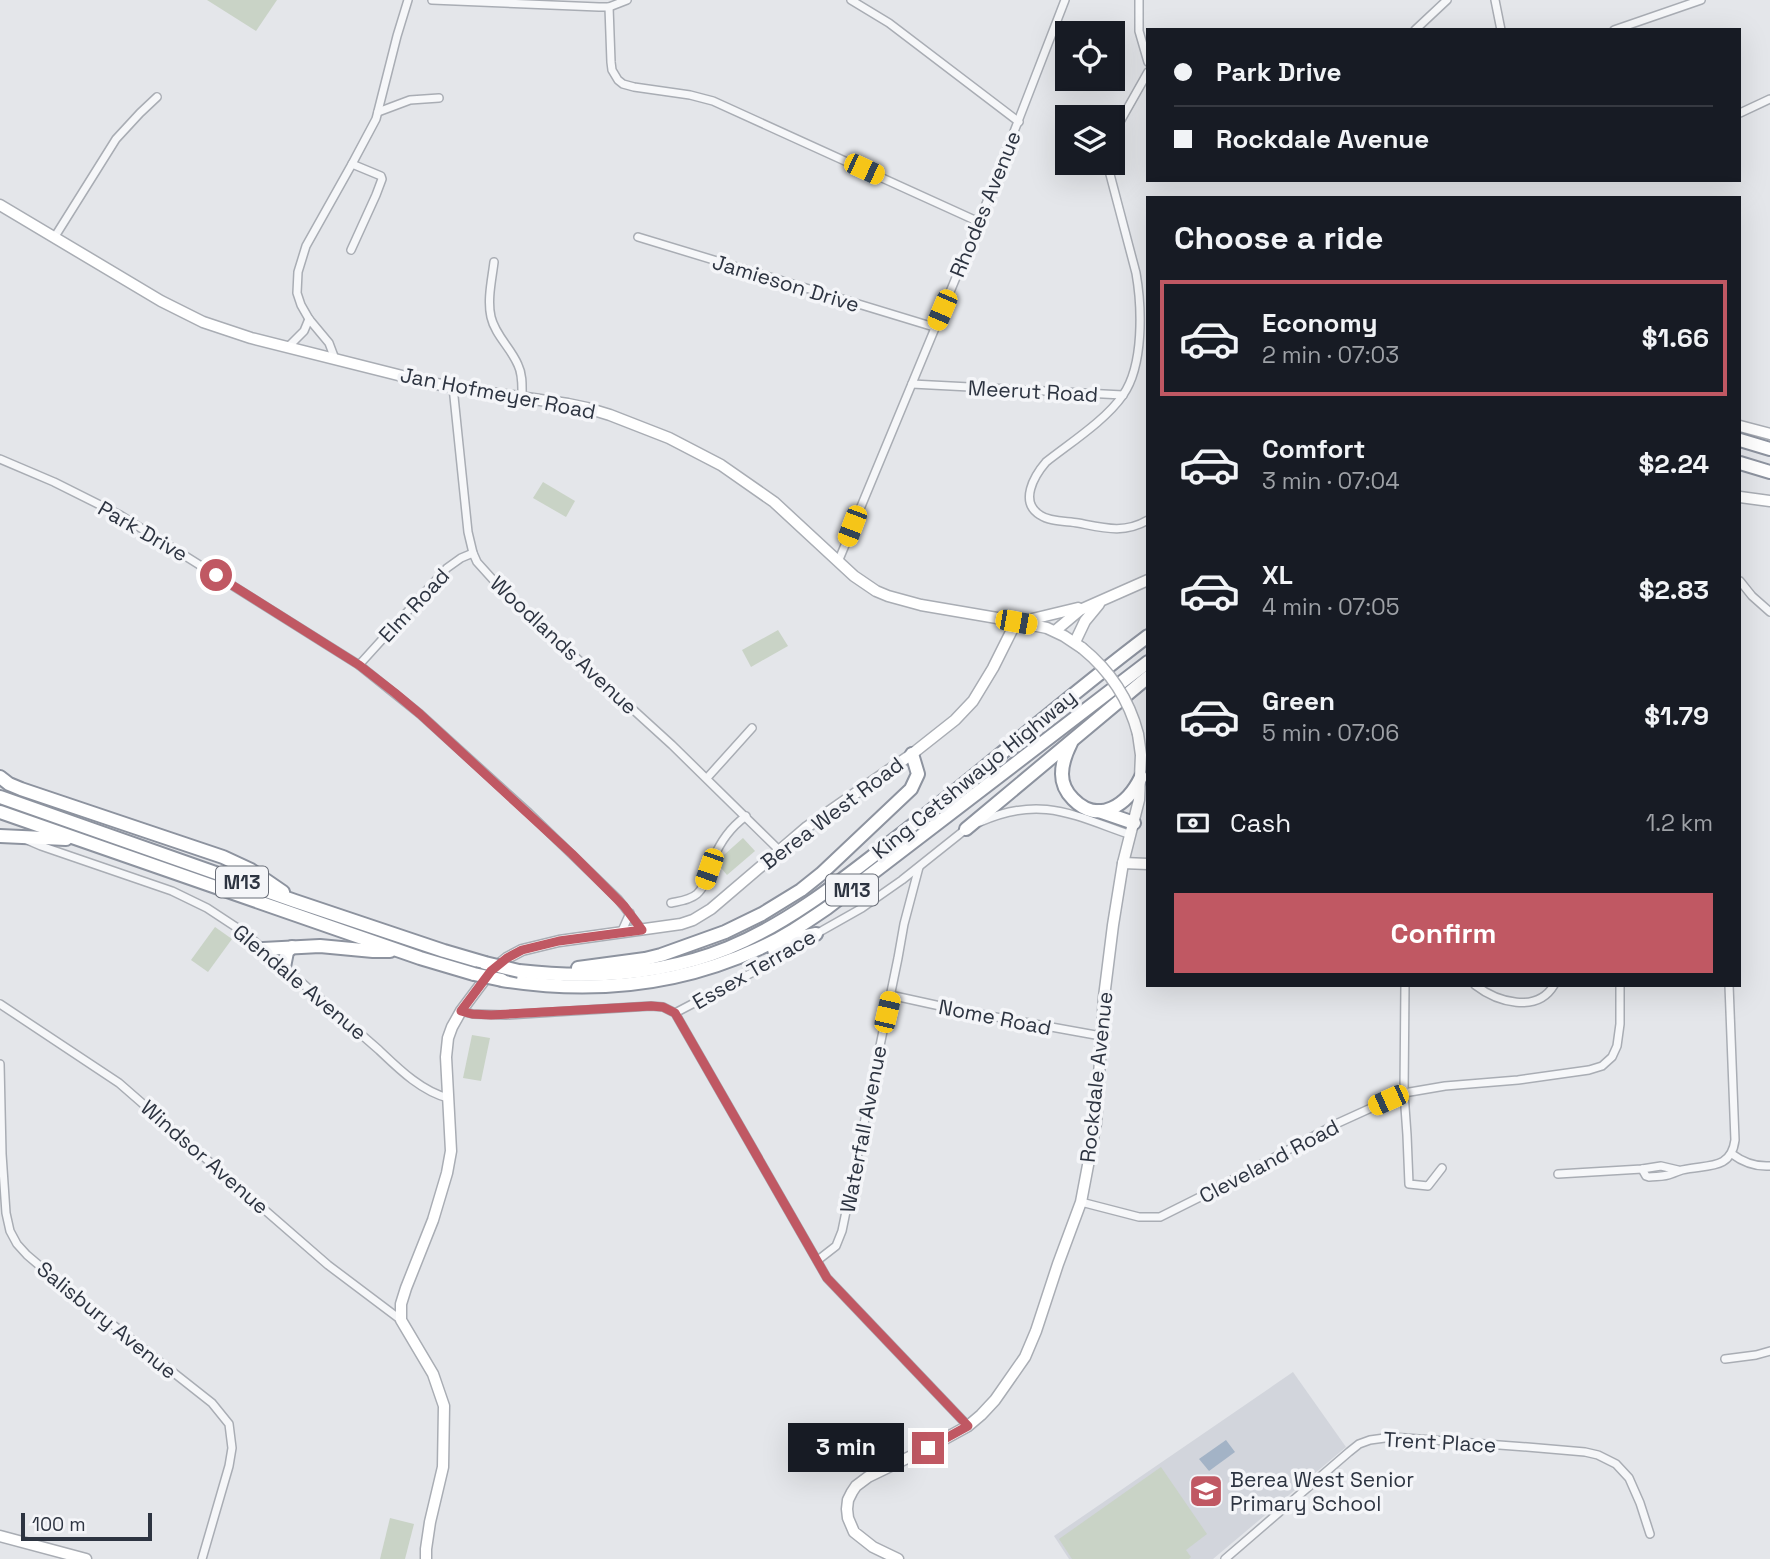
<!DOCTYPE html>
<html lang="en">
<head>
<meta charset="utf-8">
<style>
  :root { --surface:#171b24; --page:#242831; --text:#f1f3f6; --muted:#9ea1a6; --line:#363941; --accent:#c05863 }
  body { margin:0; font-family:"Space Grotesk",sans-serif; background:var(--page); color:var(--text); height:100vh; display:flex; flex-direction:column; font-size:26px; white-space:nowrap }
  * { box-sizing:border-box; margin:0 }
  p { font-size:23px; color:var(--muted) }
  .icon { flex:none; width:38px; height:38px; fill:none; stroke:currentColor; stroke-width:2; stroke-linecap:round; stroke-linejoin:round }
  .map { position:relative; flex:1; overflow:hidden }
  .drawer { position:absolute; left:1146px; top:196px; width:595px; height:791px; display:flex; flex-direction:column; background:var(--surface); border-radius:0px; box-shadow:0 7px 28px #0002 }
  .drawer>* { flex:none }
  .top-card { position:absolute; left:1146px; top:28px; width:595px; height:154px; border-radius:0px; box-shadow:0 7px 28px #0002; display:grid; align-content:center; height:154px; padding:0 28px; background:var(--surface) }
  .tools { position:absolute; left:1055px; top:21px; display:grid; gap:14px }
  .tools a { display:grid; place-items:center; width:70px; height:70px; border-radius:0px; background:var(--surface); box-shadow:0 7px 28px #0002; font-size:35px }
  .scale { position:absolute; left:21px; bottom:18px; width:131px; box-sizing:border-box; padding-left:7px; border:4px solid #2d3441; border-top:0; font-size:19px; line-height:24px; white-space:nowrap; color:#2d3441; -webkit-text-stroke:5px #f4f5f8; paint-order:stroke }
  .end { position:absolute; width:32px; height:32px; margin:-16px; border:9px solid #c05863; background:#fff; box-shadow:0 0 0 4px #fff }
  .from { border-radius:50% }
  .bubble { position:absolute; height:49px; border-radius:0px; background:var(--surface); box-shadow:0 7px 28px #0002; font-size:23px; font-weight:700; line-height:49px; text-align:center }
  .car { position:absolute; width:21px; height:42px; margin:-21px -10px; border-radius:9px; box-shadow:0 0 5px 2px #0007; background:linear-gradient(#f5c518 24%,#345 0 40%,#f5c518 0 76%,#345 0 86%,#f5c518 0) }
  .top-card b { display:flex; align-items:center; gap:24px; height:66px; font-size:26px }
  .top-card b+b { border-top:2px solid var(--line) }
  .top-card i { width:18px; height:18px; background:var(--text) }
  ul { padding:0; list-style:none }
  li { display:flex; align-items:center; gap:21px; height:116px; margin:0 14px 10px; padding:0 14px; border:4px solid transparent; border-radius:0px }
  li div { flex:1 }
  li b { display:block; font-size:26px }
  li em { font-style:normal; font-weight:700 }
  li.selected { border-color:var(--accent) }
  li>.icon { width:63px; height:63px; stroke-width:1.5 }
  h2 { padding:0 28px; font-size:32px; line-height:84px }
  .pay { display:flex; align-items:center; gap:18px; height:77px; padding:0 28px; font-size:26px }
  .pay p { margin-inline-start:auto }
  .action { display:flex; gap:14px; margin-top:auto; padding:14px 28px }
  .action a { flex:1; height:80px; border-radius:0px; background:var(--accent); color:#fff; font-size:28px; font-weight:700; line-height:80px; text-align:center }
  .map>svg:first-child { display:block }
  .built { fill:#d2d5dc }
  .green { fill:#c9d3c6 }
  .water { fill:#a3b3c6 }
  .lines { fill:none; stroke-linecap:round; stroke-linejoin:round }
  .street-casing { stroke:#a9adb4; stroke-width:10 }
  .secondary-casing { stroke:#a9adb4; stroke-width:13 }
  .highway-casing { stroke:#8d939f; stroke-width:16 }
  .street { stroke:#f6f7f9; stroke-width:7 }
  .secondary { stroke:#fff; stroke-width:10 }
  .highway { stroke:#fff; stroke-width:12 }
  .secondary-bridge-casing { stroke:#a9adb4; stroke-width:13; stroke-linecap:butt }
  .highway-bridge-casing { stroke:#8d939f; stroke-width:16; stroke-linecap:butt }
  .secondary-bridge { stroke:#fff; stroke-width:10 }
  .highway-bridge { stroke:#fff; stroke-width:12 }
  .route { stroke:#c05863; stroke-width:9 }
  .labels { text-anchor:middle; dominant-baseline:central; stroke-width:7; stroke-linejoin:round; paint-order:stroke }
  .shield { fill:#f4f5f8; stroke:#696e78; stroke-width:2 }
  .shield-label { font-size:19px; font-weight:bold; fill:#2d3441 }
  .street-label { font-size:21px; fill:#2d3441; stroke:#f4f5f8 }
  .poi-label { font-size:21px; fill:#2d3441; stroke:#f4f5f8; text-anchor:start }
</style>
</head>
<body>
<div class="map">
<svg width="1770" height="1559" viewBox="0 0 1770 1559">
  <rect width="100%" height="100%" fill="#e4e6ea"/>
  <path class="built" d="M1293,1372L1346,1447L1213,1559H1069L1054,1536Z"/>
  <g class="green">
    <path d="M207,0H277L256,31Z"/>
    <path d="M543,482L575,501L566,517L533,498Z"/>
    <path d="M778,630L788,646L751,667L742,650Z"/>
    <path d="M743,838L755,851L727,875L716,862Z"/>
    <path d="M215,927L232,939L208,972L191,960Z"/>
    <path d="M472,1035L490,1038L481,1081L463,1078Z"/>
    <path d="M1161,1467L1207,1534L1186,1550L1191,1557L1189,1559H1072L1059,1539Z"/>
    <path d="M390,1518L414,1524L405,1559H380Z"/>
  </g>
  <path class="water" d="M1226,1440L1235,1452L1209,1471L1199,1459Z"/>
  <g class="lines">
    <g class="street-casing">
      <g id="street">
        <path d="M432,0L599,7H609L627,0"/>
        <path d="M851,0L889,23L1019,122"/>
        <path d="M1139,0V31L1148,62"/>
        <path d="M1495,0L1501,30"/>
        <path d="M609,7L611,62L612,70L618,80L623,84L634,87L690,95L713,101L979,222"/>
        <path d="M1415,30L1447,0"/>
        <path d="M1614,30L1701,0"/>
        <path d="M378,112L410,100L439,98"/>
        <path d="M1740,113L1770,99"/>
        <path d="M1113,134L1148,72"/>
        <path d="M1107,163L1136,273C1142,307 1144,365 1123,395C1106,420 1070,443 1046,462C1034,476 1019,502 1040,515C1050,522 1067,521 1078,523C1104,528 1124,534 1148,520"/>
        <path d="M638,237L934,327"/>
        <path d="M54,238L116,139L140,113L157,97"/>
        <path d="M351,250L376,195L382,179L381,176L352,164"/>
        <path d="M494,262C492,279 487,300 491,317C495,335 511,348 518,365C523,375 522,387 522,398"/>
        <path d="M288,347L304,331L309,319"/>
        <path d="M335,359L329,343L309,319L301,305L297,293L298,272L306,246L352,164L376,119L397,36L408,0"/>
        <path d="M912,384L1123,395"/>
        <path d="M453,387L468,532L473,553L477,562L505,593L672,745L779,850"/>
        <path d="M0,459L54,482L120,515L359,665L420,714L529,813L618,899L642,930"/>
        <path d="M838,562L979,222L1065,0"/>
        <path d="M1740,581L1752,596L1770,612"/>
        <path d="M359,665L447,568L461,558L473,553"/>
        <path d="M707,778L752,728"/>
        <path d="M980,822C1041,795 1073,815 1131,835"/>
        <path d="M27,840L41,846L172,891L207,908L245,933L379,1050C399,1069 421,1091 448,1098"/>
        <path d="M671,903C680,901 690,900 697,894C706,886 708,871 713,859C721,841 730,828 746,816"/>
        <path d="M621,933L630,913"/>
        <path d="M1405,985L1404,1093L1407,1135L1409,1184L1428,1186L1442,1168"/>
        <path d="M1475,985C1497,1002 1537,1014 1554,985"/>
        <path d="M890,995L963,1011L1101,1036"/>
        <path d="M0,1004L119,1083L328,1265L401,1320"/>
        <path d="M461,1011L473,1014L506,1015L651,1006L663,1007L675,1013L827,1278L968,1426"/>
        <path d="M675,1013L784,956L816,934L862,908L902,880L966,829"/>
        <path d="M0,1064L2,1154L6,1213L10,1231L17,1244L27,1255L60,1283L212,1403L229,1424L232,1448L229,1466L202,1559"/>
        <path d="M1732,1154C1744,1163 1755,1167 1770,1166"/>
        <path d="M1642,1169L1646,1176L1649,1177C1656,1176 1665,1177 1671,1174C1675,1173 1678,1171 1682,1170C1706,1164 1731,1171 1735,1140L1729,985"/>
        <path d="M1558,1174L1642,1169L1661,1166L1678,1170"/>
        <path d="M1081,1202L1139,1217H1160L1210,1192L1338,1123L1404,1093L1445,1086L1518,1080L1589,1070L1602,1066L1612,1057L1617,1046L1620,1024V985"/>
        <path d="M818,1260L836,1246L842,1231L898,958L904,924L919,867"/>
        <path d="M1725,1359L1756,1355L1770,1351"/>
        <path d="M1225,1559L1349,1452L1359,1444L1370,1440L1392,1437L1527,1447L1585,1452L1598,1455L1616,1464L1629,1478L1640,1503L1650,1534"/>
      </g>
    </g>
    <g class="secondary-casing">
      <g id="secondary">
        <path d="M0,205L161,301L203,322L251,338L430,383L484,392L568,404L587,408L610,415L669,438L721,465L774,502L854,576L876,591L888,596L921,605L997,618L1047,628L1064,636L1082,648"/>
        <path d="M1740,426L1770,434"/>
        <path d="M1740,497L1770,501"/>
        <path d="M1024,621L1078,608"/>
        <path d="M1055,631L1080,610L1148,580"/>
        <path d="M1075,642L1085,621L1099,604"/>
        <path d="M1123,863L1148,864"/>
        <path d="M0,1536L86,1559"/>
        <path d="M426,1559V1549L430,1522L443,1467L444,1406L433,1374L401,1320V1304L406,1288L433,1220L447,1173L451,1151L446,1057L448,1038L452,1027L461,1011L491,971L507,958L522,950L559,941L681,924L693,920L711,909L807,827L912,754L955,720L973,701L993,668L1016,622"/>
        <path d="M898,1559L873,1547L854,1532L848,1518L847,1509L848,1500L852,1492L856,1486L868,1477L928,1448L968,1426L981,1415L995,1400L1025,1357L1036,1331L1058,1264L1081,1202L1096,1123L1104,997L1113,925L1123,863L1139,800L1141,755L1138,734"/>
      </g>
    </g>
    <g class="highway-casing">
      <g id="highway">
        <path d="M1740,440L1770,449"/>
        <path d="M1740,463L1770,472"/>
        <path d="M1071,743C1066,753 1062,762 1062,774C1062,784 1066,792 1073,799C1099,826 1128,804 1141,777"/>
        <path d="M0,777L9,784L21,789L223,857L251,870L283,892"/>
        <path d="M0,797L295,901L444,951L485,963"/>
        <path d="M1099,811L1134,823"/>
        <path d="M0,812L420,958L474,974"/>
        <path d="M966,829L1148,677"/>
        <path d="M0,836L66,839"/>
        <path d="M263,949L320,946L373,951H390"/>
        <path d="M774,950L801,937L816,934"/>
        <path d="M284,967L287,952L292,947"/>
        <path d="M578,968L645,959L661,955L725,932L762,914L801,890L821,874L911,789L918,774L912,754"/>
        <path d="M519,971C589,979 662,975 728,948C788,923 837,884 887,845C976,777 1059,703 1148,636"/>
        <path d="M502,980C589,994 677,986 758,949C783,938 805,923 827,908L1148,662"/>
      </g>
    </g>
    <use href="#street" class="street"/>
    <use href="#secondary" class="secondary"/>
    <use href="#highway" class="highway"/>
    <g class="secondary-bridge-casing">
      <path id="secondary-bridge" d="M1082,648C1109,670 1129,699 1138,734"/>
    </g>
    <g class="highway-bridge-casing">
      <g id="highway-bridge">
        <path d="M485,963L519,971"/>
        <path d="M474,974L502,980"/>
      </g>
    </g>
    <use href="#secondary-bridge" class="secondary-bridge"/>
    <use href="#highway-bridge" class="highway-bridge"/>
  </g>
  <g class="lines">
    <path class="route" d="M216,575L359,665L395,693L420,714L572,854L624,906L642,930L559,941L522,950L507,958L491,971L461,1011L472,1014L491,1015L651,1006L663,1007L675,1013L827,1278L968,1426L928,1448"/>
  </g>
  <defs>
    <g id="school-square" transform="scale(1.75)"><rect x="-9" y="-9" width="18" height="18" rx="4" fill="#c05863" stroke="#f4f5f8"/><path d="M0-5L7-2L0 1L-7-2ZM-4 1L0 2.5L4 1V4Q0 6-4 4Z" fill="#fff"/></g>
  </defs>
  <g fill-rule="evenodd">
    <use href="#school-square" x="1206" y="1491"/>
  </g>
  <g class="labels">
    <g class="shield">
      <rect x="216" y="866.5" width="52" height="31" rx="5"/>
      <rect x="826" y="874.5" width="52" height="31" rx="5"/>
    </g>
    <g class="shield-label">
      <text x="242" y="882">M13</text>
      <text x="852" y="890">M13</text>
    </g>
    <g class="street-label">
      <text transform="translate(985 204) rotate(-68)">Rhodes Avenue</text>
      <text transform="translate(786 283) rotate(17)">Jamieson Drive</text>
      <text transform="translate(1033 391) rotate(3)">Meerut Road</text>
      <text transform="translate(498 393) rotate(11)">Jan Hofmeyer Road</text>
      <text transform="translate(143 531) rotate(30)">Park Drive</text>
      <text transform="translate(414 605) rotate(-47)">Elm Road</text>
      <text transform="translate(564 645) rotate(43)">Woodlands Avenue</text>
      <text transform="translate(974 774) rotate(-39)">King Cetshwayo Highway</text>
      <text transform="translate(832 813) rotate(-37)">Berea West Road</text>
      <text transform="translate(754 969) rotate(-30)">Essex Terrace</text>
      <text transform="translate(300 982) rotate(40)">Glendale Avenue</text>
      <text transform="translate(995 1017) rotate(11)">Nome Road</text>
      <text transform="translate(1096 1077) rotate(-84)">Rockdale Avenue</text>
      <text transform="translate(863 1129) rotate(-79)">Waterfall Avenue</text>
      <text transform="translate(205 1157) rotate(41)">Windsor Avenue</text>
      <text transform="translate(1269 1161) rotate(-28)">Cleveland Road</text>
      <text transform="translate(107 1320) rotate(39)">Salisbury Avenue</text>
      <text transform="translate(1440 1442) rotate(3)">Trent Place</text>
    </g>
    <g class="poi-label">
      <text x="1230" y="1479">Berea West Senior<tspan x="1230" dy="24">Primary School</tspan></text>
    </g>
  </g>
</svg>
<div class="tools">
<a><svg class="icon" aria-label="locate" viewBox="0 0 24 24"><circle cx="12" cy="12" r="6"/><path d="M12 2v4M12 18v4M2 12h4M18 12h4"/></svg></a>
<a><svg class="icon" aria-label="layers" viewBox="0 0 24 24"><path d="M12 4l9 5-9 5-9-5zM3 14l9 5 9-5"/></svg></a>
</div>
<div class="scale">100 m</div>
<i class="end from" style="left:216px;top:575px"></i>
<i class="end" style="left:928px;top:1448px"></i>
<div class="bubble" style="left:788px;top:1423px;width:116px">3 min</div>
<i class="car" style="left:864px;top:169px;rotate:115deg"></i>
<i class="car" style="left:942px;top:310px;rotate:203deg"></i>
<i class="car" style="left:852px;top:526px;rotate:201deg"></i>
<i class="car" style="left:1016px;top:622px;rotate:100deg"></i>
<i class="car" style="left:709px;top:869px;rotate:199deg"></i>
<i class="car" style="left:887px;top:1012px;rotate:13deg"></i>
<i class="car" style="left:1388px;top:1100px;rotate:246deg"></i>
<div class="top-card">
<b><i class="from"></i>Park Drive</b>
<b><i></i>Rockdale Avenue</b>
</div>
<section class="drawer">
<h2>Choose a ride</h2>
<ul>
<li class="selected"><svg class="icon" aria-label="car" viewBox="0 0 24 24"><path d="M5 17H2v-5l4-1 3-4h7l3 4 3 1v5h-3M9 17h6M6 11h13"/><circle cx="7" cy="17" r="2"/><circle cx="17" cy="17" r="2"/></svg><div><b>Economy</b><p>2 min · 07:03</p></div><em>$1.66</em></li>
<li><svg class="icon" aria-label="car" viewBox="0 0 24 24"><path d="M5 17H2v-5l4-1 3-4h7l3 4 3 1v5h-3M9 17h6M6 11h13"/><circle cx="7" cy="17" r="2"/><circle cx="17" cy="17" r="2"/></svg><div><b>Comfort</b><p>3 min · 07:04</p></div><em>$2.24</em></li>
<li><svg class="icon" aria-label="car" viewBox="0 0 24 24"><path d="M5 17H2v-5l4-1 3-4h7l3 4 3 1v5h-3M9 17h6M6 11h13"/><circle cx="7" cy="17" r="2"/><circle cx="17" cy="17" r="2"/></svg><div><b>XL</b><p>4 min · 07:05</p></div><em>$2.83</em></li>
<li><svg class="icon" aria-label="car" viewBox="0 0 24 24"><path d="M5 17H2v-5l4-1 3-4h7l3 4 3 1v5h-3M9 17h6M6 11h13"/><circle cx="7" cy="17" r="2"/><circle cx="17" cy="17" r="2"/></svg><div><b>Green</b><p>5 min · 07:06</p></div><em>$1.79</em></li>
</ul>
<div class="pay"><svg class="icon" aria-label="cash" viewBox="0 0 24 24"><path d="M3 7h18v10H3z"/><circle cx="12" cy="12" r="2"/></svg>Cash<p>1.2 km</p></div>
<div class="action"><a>Confirm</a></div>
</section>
</div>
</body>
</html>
